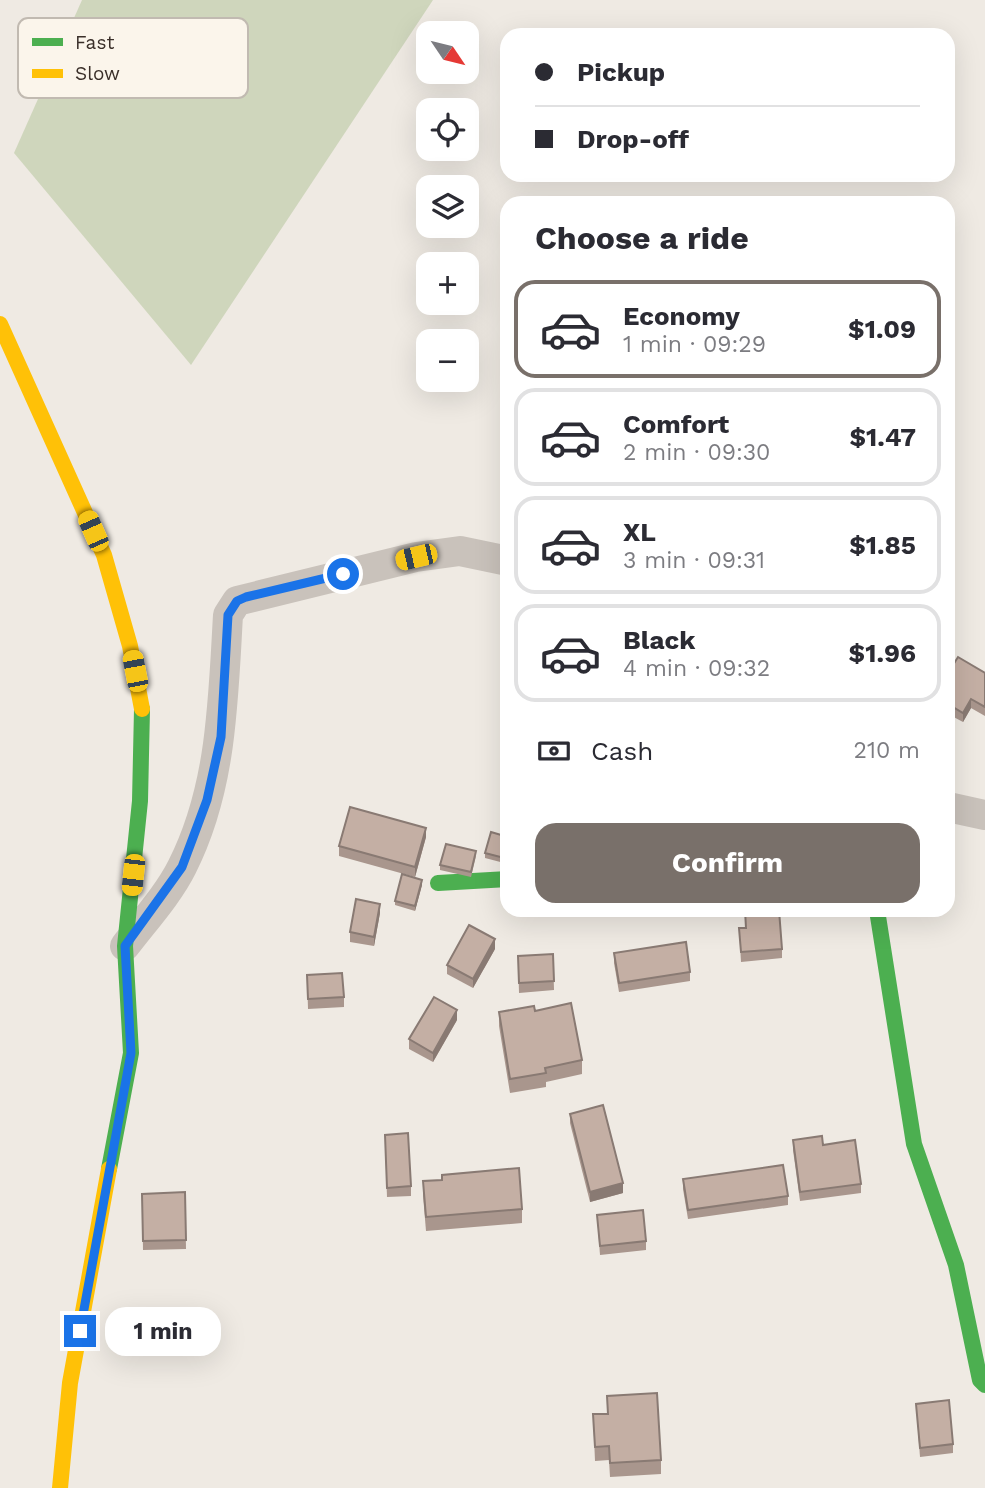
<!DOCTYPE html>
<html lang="en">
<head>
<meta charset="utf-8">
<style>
  :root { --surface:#fff; --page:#f2f2f3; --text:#2b2b33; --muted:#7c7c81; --line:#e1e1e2; --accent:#79706a }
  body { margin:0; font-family:"Work Sans",sans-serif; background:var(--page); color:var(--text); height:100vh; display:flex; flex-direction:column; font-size:26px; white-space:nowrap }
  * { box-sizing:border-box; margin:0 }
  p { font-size:23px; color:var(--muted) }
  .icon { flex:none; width:38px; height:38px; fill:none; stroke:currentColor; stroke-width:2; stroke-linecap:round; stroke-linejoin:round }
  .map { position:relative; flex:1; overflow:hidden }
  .sheet { position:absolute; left:500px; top:196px; width:455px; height:721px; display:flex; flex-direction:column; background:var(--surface); border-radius:21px; box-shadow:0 7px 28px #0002 }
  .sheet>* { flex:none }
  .hud { position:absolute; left:500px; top:28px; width:455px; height:154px; border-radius:21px; box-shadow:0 7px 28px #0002; display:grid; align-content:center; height:154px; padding:0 35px; background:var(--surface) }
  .needle { width:46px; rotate:125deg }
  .buttons { position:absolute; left:416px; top:21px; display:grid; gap:14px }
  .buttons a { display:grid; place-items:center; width:63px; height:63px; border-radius:14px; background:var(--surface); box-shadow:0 7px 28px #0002; font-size:35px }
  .end { position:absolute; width:32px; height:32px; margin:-16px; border:9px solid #1a73e8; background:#fff; box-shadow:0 0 0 4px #fff }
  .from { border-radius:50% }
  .bubble { position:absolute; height:49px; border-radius:21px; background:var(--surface); box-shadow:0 7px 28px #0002; font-size:23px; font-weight:700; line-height:49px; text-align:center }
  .car { position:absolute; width:21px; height:42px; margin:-21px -10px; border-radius:9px; box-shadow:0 0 5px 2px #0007; background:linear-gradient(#f5c518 24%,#345 0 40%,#f5c518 0 76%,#345 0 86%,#f5c518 0) }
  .hud b { display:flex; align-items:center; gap:24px; height:66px; font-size:26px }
  .hud b+b { border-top:2px solid var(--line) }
  .hud i { width:18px; height:18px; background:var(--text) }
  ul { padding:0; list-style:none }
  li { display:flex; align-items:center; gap:21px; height:98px; margin:0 14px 10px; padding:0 21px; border:4px solid var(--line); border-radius:21px }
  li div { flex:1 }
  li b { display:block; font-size:26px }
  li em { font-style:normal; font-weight:700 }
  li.on { border-color:var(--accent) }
  li>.icon { width:63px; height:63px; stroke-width:1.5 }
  h2 { padding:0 35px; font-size:32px; line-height:84px }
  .pay { display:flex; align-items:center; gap:18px; height:77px; padding:0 35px; font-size:26px }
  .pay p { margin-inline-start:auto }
  .cta { display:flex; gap:14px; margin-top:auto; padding:14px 35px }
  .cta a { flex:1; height:80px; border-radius:21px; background:var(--accent); color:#fff; font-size:28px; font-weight:700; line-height:80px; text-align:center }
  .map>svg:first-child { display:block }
  .green { fill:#cfd6bc }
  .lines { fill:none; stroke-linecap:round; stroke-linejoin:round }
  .street { stroke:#c9c2bb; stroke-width:30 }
  .fast { stroke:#4caf50; stroke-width:16 }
  .slow { stroke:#ffc107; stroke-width:16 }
  .wall { fill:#a9968d }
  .shaded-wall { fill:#897a73 }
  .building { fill:#c4afa4; stroke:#897a73; stroke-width:2 }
  .route { stroke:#1a73e8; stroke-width:9 }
  .key { fill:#fbf5eb; stroke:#c1bab1; stroke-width:2 }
  .key-label { font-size:19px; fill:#3a2f29 }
</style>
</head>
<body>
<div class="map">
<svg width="985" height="1488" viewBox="0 0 985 1488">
  <rect width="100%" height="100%" fill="#efeae3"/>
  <path class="green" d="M82,0H433L191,365L14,153Z"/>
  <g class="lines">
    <g class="street">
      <path d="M948,807L985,815"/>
      <path d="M125,946C144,921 168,895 182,867C222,788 223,701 228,615L237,601L416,557L460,551L508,561"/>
    </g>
    <g class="fast">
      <path d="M438,883L508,879"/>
      <path d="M877,910L914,1144L956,1265L980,1380L985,1385"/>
      <path d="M109,1169L131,1053L125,946L140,801L142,709"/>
    </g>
    <g class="slow">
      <path d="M0,324L104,555L130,646L142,709"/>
      <path d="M60,1488L70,1383L109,1169"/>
    </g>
  </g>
  <g class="wall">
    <path d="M948,673H985V716L971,708L963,722L948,714Z"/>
    <path d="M426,837L415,877L339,856V846Z"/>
    <path d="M508,837V864L485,858V853Z"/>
    <path d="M476,856L471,877L440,870V865Z"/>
    <path d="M422,885L415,911L395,905V901Z"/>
    <path d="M745,910L782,949V958L741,962L739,928H745Z"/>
    <path d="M380,913L374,946L350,942V932Z"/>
    <path d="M495,949L473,988L447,974V965Z"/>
    <path d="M614,953L690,972V981L619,992L614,963Z"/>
    <path d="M553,954L554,990L519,993L518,956Z"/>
    <path d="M307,975L344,997V1007L308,1009Z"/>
    <path d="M535,1011L582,1060V1074L546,1082V1087L510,1093L499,1026V1012Z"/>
    <path d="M457,1020L433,1062L409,1049V1039Z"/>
    <path d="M570,1114L623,1193L590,1202L570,1123Z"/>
    <path d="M793,1140L823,1145L861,1184V1193L800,1201L793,1150Z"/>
    <path d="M385,1144L411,1186V1196L387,1197Z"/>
    <path d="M683,1179L788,1196V1205L688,1219L683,1189Z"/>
    <path d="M423,1181L522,1209V1223L426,1231L423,1195Z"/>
    <path d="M185,1192L186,1249L143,1250L142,1194Z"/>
    <path d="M597,1215L646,1241V1250L600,1255Z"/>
    <path d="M607,1396L661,1460V1474L610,1477L609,1460L595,1461L593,1414H607Z"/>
    <path d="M916,1404L953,1444V1453L920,1457Z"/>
  </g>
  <g class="shaded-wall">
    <path d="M971,699V708L963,722V713Z"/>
    <path d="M426,828V837L415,877V867Z"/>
    <path d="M422,880V885L415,911V906Z"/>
    <path d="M380,904V913L374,946V937Z"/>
    <path d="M495,939V949L473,988V979Z"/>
    <path d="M457,1010V1020L433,1062V1053Z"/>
    <path d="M623,1183V1193L590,1202V1192Z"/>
  </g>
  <g class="building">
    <path d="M958,657L985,673V707L971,699L963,713L948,704V673Z"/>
    <path d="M350,807L426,828L415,867L339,846Z"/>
    <path d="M491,832L508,837V859L485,853Z"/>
    <path d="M446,844L476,851L471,872L440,865Z"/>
    <path d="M402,874L422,880L415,906L395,901Z"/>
    <path d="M356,899L380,904L374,937L350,932Z"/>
    <path d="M745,910H779L782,949L741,952L739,928H746Z"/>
    <path d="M469,925L495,939L473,979L447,965Z"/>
    <path d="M686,942L690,972L619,983L614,953Z"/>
    <path d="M553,954L554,981L519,983L518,956Z"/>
    <path d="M342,973L344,997L308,999L307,975Z"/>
    <path d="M434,997L457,1010L433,1053L409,1039Z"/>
    <path d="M571,1003L582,1060L545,1068L546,1073L510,1079L499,1012L534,1006L535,1011Z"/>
    <path d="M603,1105L623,1183L590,1192L570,1114Z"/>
    <path d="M408,1133L411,1186L387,1188L385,1135Z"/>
    <path d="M822,1136L823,1145L855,1140L861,1184L800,1192L793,1140Z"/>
    <path d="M783,1165L788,1196L688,1210L683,1179Z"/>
    <path d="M519,1168L522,1209L426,1217L423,1181L442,1180V1175Z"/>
    <path d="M185,1192L186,1240L143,1241L142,1194Z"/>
    <path d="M643,1210L646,1241L600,1246L597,1215Z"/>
    <path d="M657,1393L661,1460L610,1463L609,1446L595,1447L593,1414H608L607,1396Z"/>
    <path d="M949,1400L953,1444L920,1448L916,1404Z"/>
  </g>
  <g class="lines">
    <path class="route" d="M80,1331L131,1053L125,946L182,867L207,800L221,737L228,615L237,601L246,597L343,574"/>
  </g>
  <rect x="18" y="18" width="230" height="80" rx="10" class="key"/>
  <rect x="32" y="38" width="31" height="8" fill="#4caf50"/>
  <rect x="32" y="69" width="31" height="9" fill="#ffc107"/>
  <g class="key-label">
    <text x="75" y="49">Fast</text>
    <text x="75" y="80">Slow</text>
  </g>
</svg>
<div class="buttons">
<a><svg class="needle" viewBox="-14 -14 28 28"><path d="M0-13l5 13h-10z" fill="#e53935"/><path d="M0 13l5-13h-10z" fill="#7c7c81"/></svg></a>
<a><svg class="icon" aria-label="locate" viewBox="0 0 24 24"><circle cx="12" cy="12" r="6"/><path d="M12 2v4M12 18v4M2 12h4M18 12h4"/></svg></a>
<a><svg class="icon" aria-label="layers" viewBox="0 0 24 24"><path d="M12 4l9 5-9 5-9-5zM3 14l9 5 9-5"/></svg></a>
<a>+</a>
<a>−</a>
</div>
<i class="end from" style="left:343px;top:574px"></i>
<i class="end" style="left:80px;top:1331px"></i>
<div class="bubble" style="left:105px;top:1307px;width:116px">1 min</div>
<i class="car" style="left:93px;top:531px;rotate:336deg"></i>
<i class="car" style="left:416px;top:557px;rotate:257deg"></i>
<i class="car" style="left:135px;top:671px;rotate:349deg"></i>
<i class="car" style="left:133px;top:875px;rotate:186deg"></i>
<div class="hud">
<b><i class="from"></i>Pickup</b>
<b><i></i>Drop-off</b>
</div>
<section class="sheet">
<h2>Choose a ride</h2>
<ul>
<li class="on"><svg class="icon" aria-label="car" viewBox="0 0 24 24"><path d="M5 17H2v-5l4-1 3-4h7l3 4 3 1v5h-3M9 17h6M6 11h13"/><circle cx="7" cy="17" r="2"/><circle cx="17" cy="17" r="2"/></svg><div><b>Economy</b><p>1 min · 09:29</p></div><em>$1.09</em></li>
<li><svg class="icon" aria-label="car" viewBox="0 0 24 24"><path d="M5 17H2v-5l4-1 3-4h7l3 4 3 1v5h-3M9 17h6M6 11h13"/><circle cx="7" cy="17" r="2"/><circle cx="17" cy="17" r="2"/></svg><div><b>Comfort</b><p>2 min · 09:30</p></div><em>$1.47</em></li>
<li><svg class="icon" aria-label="car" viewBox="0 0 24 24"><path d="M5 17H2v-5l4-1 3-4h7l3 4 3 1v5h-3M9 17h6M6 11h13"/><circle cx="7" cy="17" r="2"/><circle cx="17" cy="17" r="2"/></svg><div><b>XL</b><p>3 min · 09:31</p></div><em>$1.85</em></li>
<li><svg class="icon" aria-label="car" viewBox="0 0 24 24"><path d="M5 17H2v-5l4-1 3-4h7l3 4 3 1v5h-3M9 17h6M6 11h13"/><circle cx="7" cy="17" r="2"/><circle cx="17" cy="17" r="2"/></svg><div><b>Black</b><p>4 min · 09:32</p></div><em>$1.96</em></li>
</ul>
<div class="pay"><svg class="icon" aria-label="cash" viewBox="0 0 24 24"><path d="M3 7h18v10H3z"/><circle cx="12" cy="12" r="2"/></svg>Cash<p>210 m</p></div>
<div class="cta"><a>Confirm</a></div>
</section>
</div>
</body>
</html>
